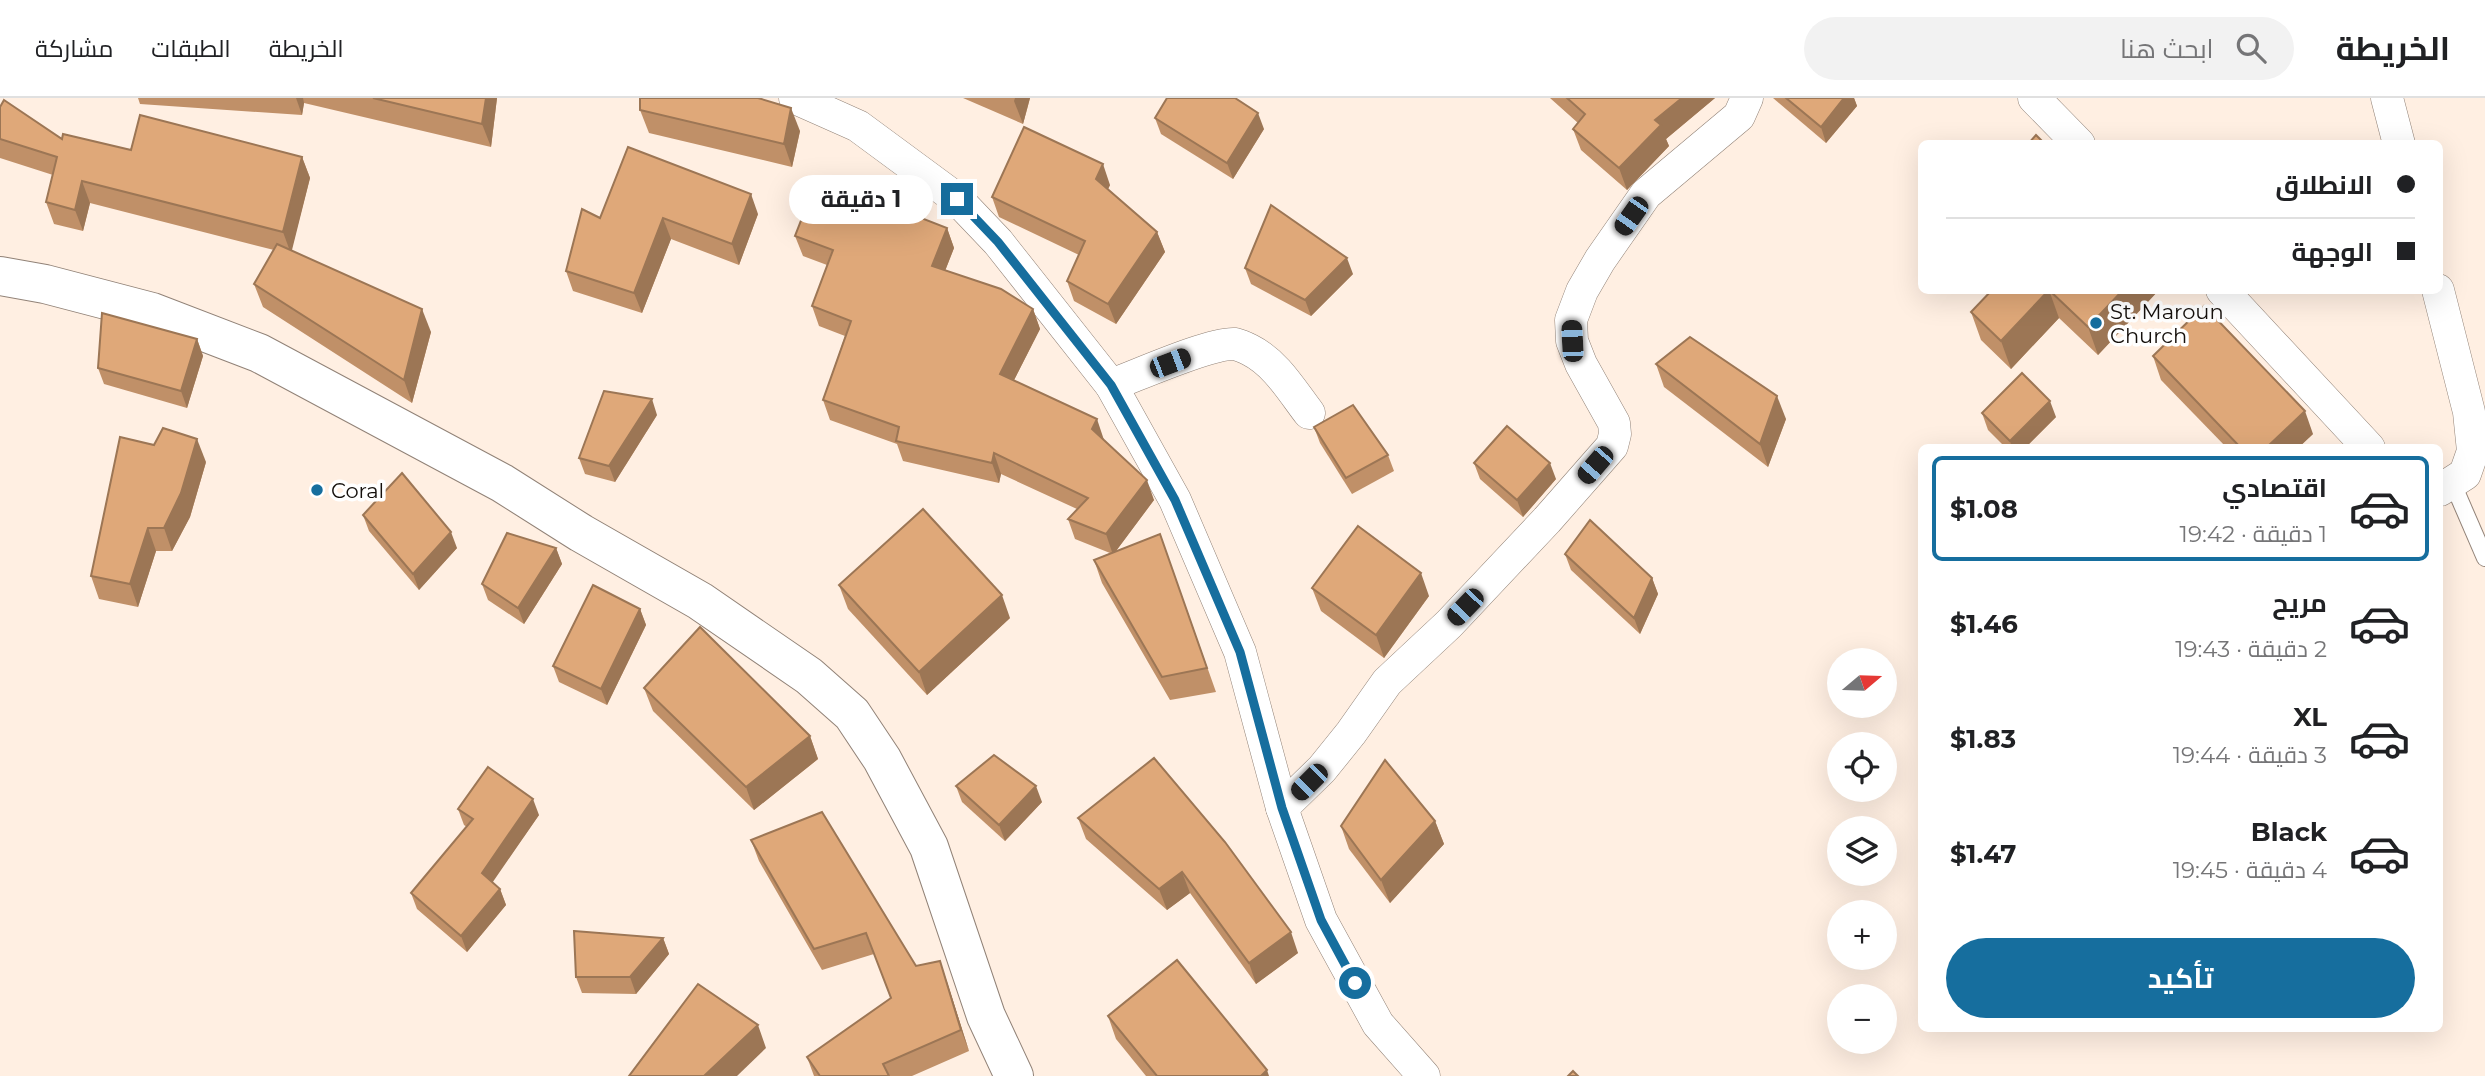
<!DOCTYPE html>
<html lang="ar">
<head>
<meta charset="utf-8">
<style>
  :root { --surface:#fff; --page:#f2f2f2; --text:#202124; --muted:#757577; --line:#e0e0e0; --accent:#166e9e }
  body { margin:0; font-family:Montserrat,Cairo,sans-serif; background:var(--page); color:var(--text); direction:rtl; height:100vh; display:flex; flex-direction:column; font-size:26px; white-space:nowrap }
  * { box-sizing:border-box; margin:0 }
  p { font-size:23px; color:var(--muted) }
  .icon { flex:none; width:38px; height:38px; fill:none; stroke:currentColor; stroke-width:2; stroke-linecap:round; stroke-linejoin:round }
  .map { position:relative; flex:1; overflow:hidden; direction:ltr }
  .details { position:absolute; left:1918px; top:346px; width:525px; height:588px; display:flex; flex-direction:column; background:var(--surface); border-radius:10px; box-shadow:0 7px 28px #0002; direction:rtl }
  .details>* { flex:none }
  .top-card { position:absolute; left:1918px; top:42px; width:525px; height:154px; border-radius:10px; box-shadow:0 7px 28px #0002; direction:rtl; display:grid; align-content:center; height:154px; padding:0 28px; background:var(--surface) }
  .needle { width:46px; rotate:71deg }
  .tools { position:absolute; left:1827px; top:550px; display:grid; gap:14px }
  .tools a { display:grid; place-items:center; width:70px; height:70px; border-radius:50%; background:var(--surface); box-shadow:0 7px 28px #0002; font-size:35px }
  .end { position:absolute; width:32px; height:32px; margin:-16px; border:9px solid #166e9e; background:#fff; box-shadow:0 0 0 4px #fff }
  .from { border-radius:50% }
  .bubble { position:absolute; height:49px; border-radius:24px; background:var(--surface); box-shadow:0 7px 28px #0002; font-size:23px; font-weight:700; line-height:49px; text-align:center; direction:rtl }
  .car { position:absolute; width:21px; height:42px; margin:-21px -10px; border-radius:9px; box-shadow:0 0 5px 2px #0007; background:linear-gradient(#222 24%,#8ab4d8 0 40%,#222 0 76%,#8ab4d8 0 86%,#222 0) }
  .top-card b { display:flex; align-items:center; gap:24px; height:66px; font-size:26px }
  .top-card b+b { border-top:2px solid var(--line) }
  .top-card i { width:18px; height:18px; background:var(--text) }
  ul { padding:12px 0 0; list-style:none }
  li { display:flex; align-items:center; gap:21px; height:105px; margin:0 14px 10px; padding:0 14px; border:4px solid transparent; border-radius:10px }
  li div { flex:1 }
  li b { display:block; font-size:26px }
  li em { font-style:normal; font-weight:700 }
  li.on { border-color:var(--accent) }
  li>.icon { width:63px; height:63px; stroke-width:1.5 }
  .primary-button { display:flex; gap:14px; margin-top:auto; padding:14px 28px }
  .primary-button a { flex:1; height:80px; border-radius:42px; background:var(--accent); color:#fff; font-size:28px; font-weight:700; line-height:80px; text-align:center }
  header { display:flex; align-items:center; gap:42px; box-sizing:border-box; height:98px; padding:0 35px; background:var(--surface); border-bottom:2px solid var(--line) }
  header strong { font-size:33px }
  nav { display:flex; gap:38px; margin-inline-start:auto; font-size:24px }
  .search { width:490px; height:63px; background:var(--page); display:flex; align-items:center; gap:18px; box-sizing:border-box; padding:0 24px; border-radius:38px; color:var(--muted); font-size:26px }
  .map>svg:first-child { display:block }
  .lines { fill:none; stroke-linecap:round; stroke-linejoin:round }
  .lane-casing { stroke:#918277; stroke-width:18 }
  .street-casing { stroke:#918277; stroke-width:33 }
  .secondary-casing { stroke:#918277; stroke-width:40 }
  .lane { stroke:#fff; stroke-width:16 }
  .street { stroke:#fff; stroke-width:32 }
  .secondary { stroke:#fff; stroke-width:38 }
  .wall { fill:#c09068 }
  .shaded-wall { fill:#9c7655 }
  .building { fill:#dfa879; stroke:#9c7655; stroke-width:2 }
  .route { stroke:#166e9e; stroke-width:9 }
  .poi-dot { fill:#166e9e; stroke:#fff; stroke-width:2.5 }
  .labels { text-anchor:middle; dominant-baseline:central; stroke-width:7; stroke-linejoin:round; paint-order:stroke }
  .poi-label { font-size:21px; fill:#15100c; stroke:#fff; text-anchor:start }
</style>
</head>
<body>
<header>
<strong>الخريطة</strong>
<div class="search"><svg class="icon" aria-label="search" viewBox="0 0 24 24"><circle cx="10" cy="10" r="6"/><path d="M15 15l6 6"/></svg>ابحث هنا</div>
<nav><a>الخريطة</a><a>الطبقات</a><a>مشاركة</a></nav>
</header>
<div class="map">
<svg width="2485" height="978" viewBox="0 0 2485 978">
  <rect width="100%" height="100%" fill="#ffefe2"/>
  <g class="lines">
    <g class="lane-casing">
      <path id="lane" d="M2453,386L2485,460"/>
    </g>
    <g class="street-casing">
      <g id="street">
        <path d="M795,0L858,28L957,101L998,144L1111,287L1175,402L1240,554L1282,710L1321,822L1378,926L1424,978"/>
        <path d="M2034,0L2079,46"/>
        <path d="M2387,0L2399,46"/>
        <path d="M2222,192L2369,350"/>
        <path d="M2438,192L2469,314L2473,353L2465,376L2440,392"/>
        <path d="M1111,287C1136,278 1211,244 1235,246C1239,247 1246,250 1250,252C1276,265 1292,293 1309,315"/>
        <path d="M1282,710L1322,671L1351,635L1387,584L1449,526L1547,422L1612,348L1615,336L1614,325L1581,266L1572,243L1571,222L1582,193L1600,162L1646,96L1739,18L1747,0"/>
      </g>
    </g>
    <g class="secondary-casing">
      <path id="secondary" d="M0,178L45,186L152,214L259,255L502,385L581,435L700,503L809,578L852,616L882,661L929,749L986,918L1014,978"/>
    </g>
    <use href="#lane" class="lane"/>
    <use href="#street" class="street"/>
    <use href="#secondary" class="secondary"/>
  </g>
  <g class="wall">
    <path d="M138,0H497L491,49L304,5L302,17L140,6Z"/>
    <path d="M963,0H1030L1023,26Z"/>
    <path d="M1550,0H1715L1666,41L1669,48L1627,92L1581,52L1573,31L1578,25Z"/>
    <path d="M1773,0H1854L1857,8L1826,45Z"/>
    <path d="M0,9L62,41L131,52L302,59L310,80L291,153L431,234L412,305L263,209L254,186L274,152L90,105L83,133L54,126L46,104L53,77L0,60Z"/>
    <path d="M640,12L800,33L792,69L649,35Z"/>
    <path d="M1155,20L1264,31L1233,81L1161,36Z"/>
    <path d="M1110,87L1108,91L1157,134L1165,154L1116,226L1074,203L1067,183L1079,157L999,119L992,99Z"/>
    <path d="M758,116L739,167L671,141L642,215L573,193L566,173L600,120Z"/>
    <path d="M863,116L947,130L954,150L945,173L1033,211L1040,231L1014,282L1104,342L1154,402L1116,453L1160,436L1216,594L1170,602L1102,485L1094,462L1110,455L1075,441L1068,421L1077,411L1001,376L999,385L903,363L897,346L830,322L823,302L845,238L819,228L812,208L827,167L803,158L795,138Z"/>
    <path d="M1245,170L1353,176L1311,218L1251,186Z"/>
    <path d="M1992,192H2159L2098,257L2059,220L2011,271L1981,242L1971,214Z"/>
    <path d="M197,241L203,258L187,310L104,286L98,270Z"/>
    <path d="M2153,258L2313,336L2298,350H2227L2161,282Z"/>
    <path d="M1656,266L1786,321L1768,369L1664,289Z"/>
    <path d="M1982,315L2056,319L2025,350H2006L1988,332Z"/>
    <path d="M657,317L615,384L585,376L579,360Z"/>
    <path d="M1314,329L1388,357L1394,373L1352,396L1320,345Z"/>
    <path d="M206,364L190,419L172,453H156L138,509L99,501L91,478Z"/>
    <path d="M1474,365L1556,381L1523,419L1480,381Z"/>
    <path d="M363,417L457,450L419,492L369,433Z"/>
    <path d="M556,450L562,466L524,526L488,502L482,486Z"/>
    <path d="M1565,456L1652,480L1658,496L1640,536L1571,472Z"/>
    <path d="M839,487L1010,520L927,597L848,511Z"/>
    <path d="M1312,490L1429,498L1384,560L1321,513Z"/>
    <path d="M640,511L646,527L607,607L559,584L553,568Z"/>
    <path d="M644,590L810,638L818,661L754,712L653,613Z"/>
    <path d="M1154,660L1298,855L1256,886L1190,795L1167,812L1086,741L1078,720Z"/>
    <path d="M956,688L1042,704L1005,743L962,704Z"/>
    <path d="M458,711L539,717L492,784L500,791L506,807L467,854L417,811L411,795L467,729L464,727Z"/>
    <path d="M1435,723L1444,746L1390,805L1349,751L1341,728Z"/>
    <path d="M751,742L916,868L947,884L969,953L912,978H814L807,959L891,900L874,856L822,872L759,763Z"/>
    <path d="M663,840L669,856L636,896L582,895L576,879Z"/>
    <path d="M1108,918L1269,978H1146L1116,941Z"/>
  </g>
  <g class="shaded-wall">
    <path d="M296,0H303L304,5L302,17Z"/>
    <path d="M486,0H497L491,49L482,26Z"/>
    <path d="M1015,0H1030L1023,26L1014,3Z"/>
    <path d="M1682,0H1715L1666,41L1669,48L1627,92L1619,70L1655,22Z"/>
    <path d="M1844,0H1854L1857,8L1826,45L1821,29Z"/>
    <path d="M791,10L800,33L792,69L784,46Z"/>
    <path d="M1258,15L1264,31L1233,81L1227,65Z"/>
    <path d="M302,59L310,80L291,156L283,134Z"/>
    <path d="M1103,66L1110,87L1103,101L1096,81Z"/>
    <path d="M82,83L90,105L83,133L75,112Z"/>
    <path d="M751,96L758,116L739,167L732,146Z"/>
    <path d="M663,120L671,141L642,215L634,195Z"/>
    <path d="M947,130L954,150L939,188L932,168Z"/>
    <path d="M1157,134L1165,154L1116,226L1108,206Z"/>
    <path d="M1347,160L1353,176L1311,218L1305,202Z"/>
    <path d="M2049,192L2059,220L2011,271L2001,243Z"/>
    <path d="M2123,192H2159L2098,257L2088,229Z"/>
    <path d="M422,211L431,234L412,305L404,282Z"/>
    <path d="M1033,211L1040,231L1007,296L1000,276Z"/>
    <path d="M197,241L203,258L187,310L181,293Z"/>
    <path d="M1777,298L1786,321L1768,369L1760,346Z"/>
    <path d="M652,301L657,317L615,384L609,368Z"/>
    <path d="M2050,303L2056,319L2025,350H2012L2010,343Z"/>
    <path d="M2305,313L2313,336L2298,350H2266Z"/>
    <path d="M1097,321L1104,342L1092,331Z"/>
    <path d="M197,341L206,364L190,419L172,453L164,430Z"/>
    <path d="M994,355L1001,376L999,385L992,365Z"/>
    <path d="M1550,365L1556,381L1523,419L1517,402Z"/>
    <path d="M1147,382L1154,402L1113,457L1106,436Z"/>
    <path d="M148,430L156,453L138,509L130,486Z"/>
    <path d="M451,434L457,450L419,492L413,476Z"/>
    <path d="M556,450L562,466L524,526L518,510Z"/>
    <path d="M1421,475L1429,498L1384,560L1376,537Z"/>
    <path d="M1652,480L1658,496L1640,536L1634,520Z"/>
    <path d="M1002,497L1010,520L927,597L919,574Z"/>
    <path d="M640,511L646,527L607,607L601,591Z"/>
    <path d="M810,638L818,661L754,712L746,689Z"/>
    <path d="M1036,688L1042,704L1005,743L999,727Z"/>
    <path d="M533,701L539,717L488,791L482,775Z"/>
    <path d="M1435,723L1444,746L1390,805L1381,782Z"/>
    <path d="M1182,774L1190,795L1167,812L1159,791Z"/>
    <path d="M500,791L506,807L467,854L461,838Z"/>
    <path d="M1291,834L1298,855L1256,886L1249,865Z"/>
    <path d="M663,840L669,856L636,896L630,879Z"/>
    <path d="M940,863L947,884L969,953L961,932Z"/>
    <path d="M758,927L766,950L737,978H704Z"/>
    <path d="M1267,972L1269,978H1261Z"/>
  </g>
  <g class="building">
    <path d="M373,0H486L482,26Z"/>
    <path d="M640,0H758L791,10L784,46L640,12Z"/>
    <path d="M1167,0H1235L1258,15L1227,65L1155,20Z"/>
    <path d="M1567,0H1682L1655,22L1661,27L1619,70L1573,31L1585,16Z"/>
    <path d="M1786,0H1844L1821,29Z"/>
    <path d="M4,2L62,41L63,36L131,52L140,17L302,59L283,134L82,83L75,112L46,104L57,59L0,41V9Z"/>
    <path d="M1024,29L1103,66L1096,81L1157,134L1108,206L1067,183L1085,143L992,99Z"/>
    <path d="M2036,37L2045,46H2028Z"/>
    <path d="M628,49L751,96L732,146L663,120L634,195L566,173L582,111L600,120Z"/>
    <path d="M811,97L863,116L870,100L947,130L932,168L1001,191L1033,211L1000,276L1097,321L1092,331L1147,382L1106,436L1068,421L1088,400L994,355L992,365L896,343L899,329L823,302L851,223L812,208L833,152L795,138Z"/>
    <path d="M1271,107L1347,160L1305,202L1245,170Z"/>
    <path d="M277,146L422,211L404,282L254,186Z"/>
    <path d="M1992,192H2049L2001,243L1971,214Z"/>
    <path d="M2049,192H2123L2088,229Z"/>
    <path d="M2204,208L2305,313L2266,350H2241L2153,258Z"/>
    <path d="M102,215L197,241L181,293L98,270Z"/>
    <path d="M1690,239L1777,298L1760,346L1656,266Z"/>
    <path d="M2022,275L2050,303L2010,343L1982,315Z"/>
    <path d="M604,293L652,301L609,368L579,360Z"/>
    <path d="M1353,307L1388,357L1346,380L1314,329Z"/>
    <path d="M1507,328L1550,365L1517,402L1474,365Z"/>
    <path d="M163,330L197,341L181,395L164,430H148L130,486L91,478L120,339L154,347Z"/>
    <path d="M402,375L451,434L413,476L363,417Z"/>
    <path d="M923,411L1002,497L919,574L839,487Z"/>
    <path d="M1590,422L1652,480L1634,520L1565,456Z"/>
    <path d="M1358,428L1421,475L1376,537L1312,490Z"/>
    <path d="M507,435L556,450L518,510L482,486Z"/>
    <path d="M1160,436L1207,570L1162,579L1094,462Z"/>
    <path d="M593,487L640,511L601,591L553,568Z"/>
    <path d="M700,529L810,638L746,689L644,590Z"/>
    <path d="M994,657L1036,688L999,727L956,688Z"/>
    <path d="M1154,660L1225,744L1291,834L1249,865L1182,774L1159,791L1078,720Z"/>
    <path d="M1385,662L1435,723L1381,782L1341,728Z"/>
    <path d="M488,669L533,701L482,775L500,791L461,838L411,795L473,721L458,711Z"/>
    <path d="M822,714L916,868L940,863L961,932L883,966L889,978H820L807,959L891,900L866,835L814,851L751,742Z"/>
    <path d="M574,833L663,840L630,879H576Z"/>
    <path d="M1177,862L1267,972L1261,978H1157L1108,918Z"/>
    <path d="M698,886L758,927L704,978H629Z"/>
    <path d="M1573,973L1578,978H1568Z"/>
  </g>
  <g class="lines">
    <path class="route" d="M957,101L998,144L1111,287L1175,402L1240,554L1282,710L1321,822L1355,885"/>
  </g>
  <g class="poi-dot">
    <circle cx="2096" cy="225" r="7"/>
    <circle cx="317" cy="392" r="7"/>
  </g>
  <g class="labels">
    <g class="poi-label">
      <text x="2110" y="213">St. Maroun<tspan x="2110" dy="24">Church</tspan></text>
      <text x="331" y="392">Coral</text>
    </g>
  </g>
</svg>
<div class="tools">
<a><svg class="needle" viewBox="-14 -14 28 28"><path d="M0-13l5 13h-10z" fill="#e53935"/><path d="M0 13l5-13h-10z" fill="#757577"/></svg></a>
<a><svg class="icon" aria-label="locate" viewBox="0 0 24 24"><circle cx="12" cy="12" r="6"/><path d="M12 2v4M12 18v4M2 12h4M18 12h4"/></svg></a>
<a><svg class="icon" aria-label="layers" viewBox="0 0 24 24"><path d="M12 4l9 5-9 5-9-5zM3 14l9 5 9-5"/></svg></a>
<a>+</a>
<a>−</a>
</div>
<i class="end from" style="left:1355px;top:885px"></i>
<i class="end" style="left:957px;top:101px"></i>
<div class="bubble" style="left:789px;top:77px;width:144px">1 دقيقة</div>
<i class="car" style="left:1631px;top:118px;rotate:215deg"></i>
<i class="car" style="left:1572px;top:243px;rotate:357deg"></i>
<i class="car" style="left:1170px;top:265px;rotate:69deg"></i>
<i class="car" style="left:1595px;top:367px;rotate:221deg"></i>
<i class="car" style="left:1465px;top:509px;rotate:224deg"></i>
<i class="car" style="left:1309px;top:684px;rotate:225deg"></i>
<div class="top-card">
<b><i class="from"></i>الانطلاق</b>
<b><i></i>الوجهة</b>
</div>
<section class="details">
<ul>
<li class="on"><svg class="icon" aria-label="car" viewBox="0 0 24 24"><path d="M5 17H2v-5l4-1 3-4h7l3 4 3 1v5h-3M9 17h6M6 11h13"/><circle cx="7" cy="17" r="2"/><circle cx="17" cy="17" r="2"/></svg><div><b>اقتصادي</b><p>1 دقيقة · 19:42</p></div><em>$1.08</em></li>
<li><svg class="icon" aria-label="car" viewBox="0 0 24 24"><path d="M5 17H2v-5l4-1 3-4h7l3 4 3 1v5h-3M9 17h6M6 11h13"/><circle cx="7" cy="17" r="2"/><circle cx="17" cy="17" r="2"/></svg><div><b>مريح</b><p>2 دقيقة · 19:43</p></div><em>$1.46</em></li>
<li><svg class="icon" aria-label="car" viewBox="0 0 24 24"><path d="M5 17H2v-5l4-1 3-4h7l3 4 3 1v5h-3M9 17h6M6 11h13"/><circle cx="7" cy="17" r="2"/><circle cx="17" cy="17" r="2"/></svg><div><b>XL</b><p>3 دقيقة · 19:44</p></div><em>$1.83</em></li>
<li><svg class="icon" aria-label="car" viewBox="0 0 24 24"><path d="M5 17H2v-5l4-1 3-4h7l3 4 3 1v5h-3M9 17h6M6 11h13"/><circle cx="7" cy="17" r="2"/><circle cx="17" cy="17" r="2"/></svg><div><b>Black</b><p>4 دقيقة · 19:45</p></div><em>$1.47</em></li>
</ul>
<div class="primary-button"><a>تأكيد</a></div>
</section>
</div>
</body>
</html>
